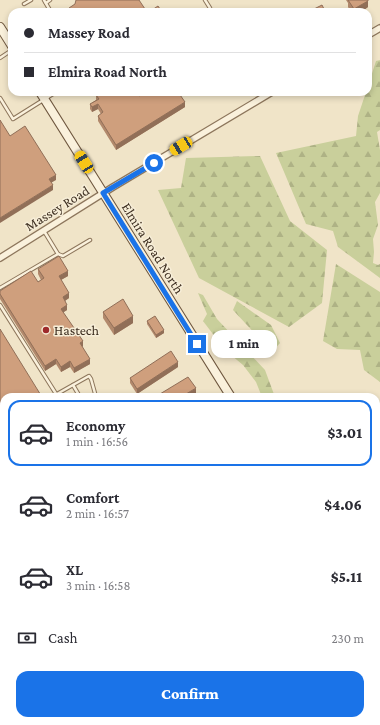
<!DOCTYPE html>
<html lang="en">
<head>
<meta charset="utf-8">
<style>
  :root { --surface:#fff; --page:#f2f2f3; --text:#2b2b33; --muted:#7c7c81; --line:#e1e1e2; --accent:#1a73e8 }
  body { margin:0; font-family:"Crimson Pro",serif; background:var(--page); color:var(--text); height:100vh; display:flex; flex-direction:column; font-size:15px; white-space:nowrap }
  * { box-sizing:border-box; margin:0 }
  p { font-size:13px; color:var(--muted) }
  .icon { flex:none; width:22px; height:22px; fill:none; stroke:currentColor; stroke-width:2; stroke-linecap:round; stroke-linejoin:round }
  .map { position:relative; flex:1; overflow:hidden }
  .drawer { position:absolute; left:0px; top:393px; width:380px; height:332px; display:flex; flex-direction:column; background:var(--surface); border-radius:12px 12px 0 0; box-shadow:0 2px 6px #0003 }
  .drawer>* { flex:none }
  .top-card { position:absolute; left:8px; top:8px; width:364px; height:88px; border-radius:12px; box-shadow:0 2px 6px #0003; display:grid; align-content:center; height:88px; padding:0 16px; background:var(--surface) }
  .end { position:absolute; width:18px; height:18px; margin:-9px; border:5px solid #1a73e8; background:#fff; box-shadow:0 0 0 2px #fff }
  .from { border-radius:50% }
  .bubble { position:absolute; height:28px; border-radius:12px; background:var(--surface); box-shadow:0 2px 6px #0003; font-size:13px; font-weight:800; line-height:28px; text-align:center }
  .car { position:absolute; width:12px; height:24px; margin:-12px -6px; border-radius:5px; box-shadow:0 0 3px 1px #0007; background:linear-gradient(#f5c518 24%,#345 0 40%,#f5c518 0 76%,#345 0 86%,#f5c518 0) }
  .top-card b { display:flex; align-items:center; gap:14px; height:38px; font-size:15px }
  .top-card b+b { border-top:1px solid var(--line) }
  .top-card i { width:10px; height:10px; background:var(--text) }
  ul { padding:7px 0 0; list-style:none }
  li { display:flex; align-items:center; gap:12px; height:66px; margin:0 8px 6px; padding:0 8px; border:2px solid transparent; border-radius:12px }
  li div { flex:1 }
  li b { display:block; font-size:15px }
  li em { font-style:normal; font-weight:800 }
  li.active { border-color:var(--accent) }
  li>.icon { width:36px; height:36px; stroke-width:1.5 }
  .pay { display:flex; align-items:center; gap:10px; height:44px; padding:0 16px; font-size:15px }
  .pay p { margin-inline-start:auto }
  .button { display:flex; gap:8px; margin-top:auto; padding:8px 16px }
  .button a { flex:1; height:46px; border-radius:12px; background:var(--accent); color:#fff; font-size:16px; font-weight:800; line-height:46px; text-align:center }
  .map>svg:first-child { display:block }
  .forest { fill:url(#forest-firs) }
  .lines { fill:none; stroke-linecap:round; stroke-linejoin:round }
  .service-casing { stroke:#8d765c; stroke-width:4.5 }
  .minor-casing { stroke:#8d765c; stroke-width:8 }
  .secondary-casing { stroke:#6f573f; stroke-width:10 }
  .primary-casing { stroke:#5b4430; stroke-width:10 }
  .path { stroke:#8d765c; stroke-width:1; stroke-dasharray:3 2; stroke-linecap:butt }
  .service { stroke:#faf1dc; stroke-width:2.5 }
  .minor { stroke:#faf1dc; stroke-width:5.5 }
  .secondary { stroke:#faf1dc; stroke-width:8 }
  .primary { stroke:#f3d9a0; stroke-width:8 }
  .rail-casing { stroke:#3d2e20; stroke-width:3.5 }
  .rail { stroke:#f7eed8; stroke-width:2; stroke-dasharray:6; stroke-linecap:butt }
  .wall { fill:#b2896c }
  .shaded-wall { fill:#916f58 }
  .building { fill:#cf9f7d; stroke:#916f58 }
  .route { stroke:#1a73e8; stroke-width:5 }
  .poi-dot { fill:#9e2a2b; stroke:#f7eed8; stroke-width:1.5 }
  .labels { text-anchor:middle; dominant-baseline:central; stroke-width:3; stroke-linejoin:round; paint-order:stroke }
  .street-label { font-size:14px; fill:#3d2e20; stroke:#f7eed8 }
  .poi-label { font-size:14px; fill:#3d2e20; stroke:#f7eed8; text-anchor:start }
</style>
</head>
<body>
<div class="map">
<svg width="380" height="725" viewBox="0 0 380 725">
  <defs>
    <pattern id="forest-firs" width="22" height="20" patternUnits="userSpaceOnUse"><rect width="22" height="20" fill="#c9cf9b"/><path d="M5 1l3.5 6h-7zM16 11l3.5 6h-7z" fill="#aeb285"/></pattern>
  </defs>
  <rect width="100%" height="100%" fill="#f0e4c8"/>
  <g class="forest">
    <path d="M380,60V130L377,132L380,150V193L375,202L378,225L373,239L374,252L373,263L378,265L380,264V278L338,247L333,231L306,224L276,153L356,136L358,116L366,92H368V86L376,61Z"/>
    <path d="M260,156L290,221L327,250L322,303L289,327L199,278L158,190L181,188L186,158Z"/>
    <path d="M336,264L380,292V382L364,370L360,350L337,349L323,341Z"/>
    <path d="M198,293L203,295L217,319L265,370L275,397H262L256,382L243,365L225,350L203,321L207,314Z"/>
    <path d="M237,301L271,325L280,343L272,352L233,310Z"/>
  </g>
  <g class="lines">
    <g class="service-casing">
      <g id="service">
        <path d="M44,0L51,12"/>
        <path d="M205,0L210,8"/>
        <path d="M46,3L50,0"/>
        <path d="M24,4L31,0"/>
        <path d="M0,58L12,50"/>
        <path d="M0,98L13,119L56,92"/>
        <path d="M44,231L58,254"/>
        <path d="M0,288L58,254L63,256L90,240"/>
        <path d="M0,305L58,397"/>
        <path d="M73,385L80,397"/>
        <path d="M57,394L89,376L91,379L96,397"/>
        <path d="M0,479L4,485"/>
        <path d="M0,599H4"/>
        <path d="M51,721L53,725"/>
        <path d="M277,721L279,725"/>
        <path d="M0,723L4,720"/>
        <path d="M330,725L338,721"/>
        <path d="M368,725L375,722"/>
      </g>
    </g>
    <g class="minor-casing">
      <g id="minor">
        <path d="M368,35L380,28"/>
        <path d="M0,258L113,187L272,92"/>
      </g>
    </g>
    <g class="secondary-casing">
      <g id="secondary">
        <path d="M0,27L12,46"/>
        <path d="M40,92L231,397"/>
      </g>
    </g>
    <g class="primary-casing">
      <g id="primary">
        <path d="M376,636L380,634"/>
        <path d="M237,725L243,721"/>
      </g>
    </g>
    <g class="path">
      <path d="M0,566L4,563"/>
      <path d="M259,725L265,721"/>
    </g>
    <use href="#service" class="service"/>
    <use href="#minor" class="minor"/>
    <use href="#secondary" class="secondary"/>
    <use href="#primary" class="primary"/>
    <g class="rail-casing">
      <path id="rail" d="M0,560L4,558"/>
    </g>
    <use href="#rail" class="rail"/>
  </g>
  <g class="wall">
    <path d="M346,0H368V7L361,12H351L348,7V3Z"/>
    <path d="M96,95L139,96L185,107L116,150L98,121V116L101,114L98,109L92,112L90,109V104L96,100Z"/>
    <path d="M38,269L68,276L61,280L69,298L65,301L67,310L63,312L83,346L82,347L90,364L74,373L70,367L61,372L56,364L45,371L0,299V291L38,282L41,280L38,274Z"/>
    <path d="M103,312L133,323L114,335L103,318Z"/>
    <path d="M147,321L164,333L156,338L147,324Z"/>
    <path d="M178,367L137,394L130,383V378Z"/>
  </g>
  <g class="shaded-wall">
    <path d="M368,1V7L361,12H354V9Z"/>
    <path d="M324,9V12H319Z"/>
    <path d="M185,102V107L116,150V145Z"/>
    <path d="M98,104V109L92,112V107Z"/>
    <path d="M56,175V180L49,184V179Z"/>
    <path d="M53,185V190L0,223V218Z"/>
    <path d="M68,271V276L59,281V276Z"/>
    <path d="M69,293V298L63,302V297Z"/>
    <path d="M67,305V310L61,314V309Z"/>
    <path d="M133,316V323L114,335V328Z"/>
    <path d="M164,330V333L156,338V335Z"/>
    <path d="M83,341V346L80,349V343Z"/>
    <path d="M56,359V364L45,371V366Z"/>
    <path d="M90,359V364L74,373V368Z"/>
    <path d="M70,361V367L61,372V367Z"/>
    <path d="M178,362V367L137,394V389Z"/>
    <path d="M196,388V395L192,397H181Z"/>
    <path d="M4,454V460L0,462V457Z"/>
  </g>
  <g class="building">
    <path d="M76,0H139L147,12H72L69,8L75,4Z"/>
    <path d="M348,0H368V1L354,9Z"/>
    <path d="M322,5L324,9L319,12H311L310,11Z"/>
    <path d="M158,6L162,12H149Z"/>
    <path d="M101,92H136L139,96L145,92H178L185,102L116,145L98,116L103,112L98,104L92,107L90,104L99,99L96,95Z"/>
    <path d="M0,120L10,136L25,126L56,175L49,179L53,185L0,218Z"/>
    <path d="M59,256L68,271L59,276L69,293L63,297L67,305L61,309L83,341L80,343L90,359L74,368L70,361L61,367L56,359L45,366L0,294V291L31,271L38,282L44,278L38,269Z"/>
    <path d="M123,299L133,316L114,328L103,312Z"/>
    <path d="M155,316L164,330L156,335L147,321Z"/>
    <path d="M0,329L42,397H4V454L0,457Z"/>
    <path d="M171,351L178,362L137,389L130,378Z"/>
    <path d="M188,377L196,388L181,397H155Z"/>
  </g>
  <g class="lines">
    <path class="route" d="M154,163L103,193L197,344"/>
  </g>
  <circle class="poi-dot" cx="46" cy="330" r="4"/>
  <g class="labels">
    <g class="street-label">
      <text transform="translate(57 208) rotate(-32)">Massey Road</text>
      <text transform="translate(153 248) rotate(58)">Elmira Road North</text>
    </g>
    <g class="poi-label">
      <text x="54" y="330">Hastech</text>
    </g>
  </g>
</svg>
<i class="end from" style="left:154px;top:163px"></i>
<i class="end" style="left:197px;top:344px"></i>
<div class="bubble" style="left:211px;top:330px;width:66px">1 min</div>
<i class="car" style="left:181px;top:146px;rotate:239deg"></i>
<i class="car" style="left:84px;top:162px;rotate:328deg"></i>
<div class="top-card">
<b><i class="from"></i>Massey Road</b>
<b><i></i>Elmira Road North</b>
</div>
<section class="drawer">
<ul>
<li class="active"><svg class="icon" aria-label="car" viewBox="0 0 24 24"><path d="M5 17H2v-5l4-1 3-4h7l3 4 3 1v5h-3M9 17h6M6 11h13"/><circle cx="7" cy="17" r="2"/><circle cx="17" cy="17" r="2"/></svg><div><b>Economy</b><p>1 min · 16:56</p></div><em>$3.01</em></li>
<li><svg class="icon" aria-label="car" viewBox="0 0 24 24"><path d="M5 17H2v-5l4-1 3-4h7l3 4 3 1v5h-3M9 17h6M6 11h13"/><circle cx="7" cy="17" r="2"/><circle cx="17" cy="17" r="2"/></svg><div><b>Comfort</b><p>2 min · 16:57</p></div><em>$4.06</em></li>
<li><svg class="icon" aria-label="car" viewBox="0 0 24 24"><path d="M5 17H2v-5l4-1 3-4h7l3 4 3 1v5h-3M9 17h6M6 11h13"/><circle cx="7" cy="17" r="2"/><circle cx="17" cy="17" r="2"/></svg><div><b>XL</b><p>3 min · 16:58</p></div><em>$5.11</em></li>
</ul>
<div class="pay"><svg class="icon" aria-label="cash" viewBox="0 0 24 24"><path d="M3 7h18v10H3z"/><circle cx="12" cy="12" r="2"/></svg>Cash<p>230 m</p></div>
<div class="button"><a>Confirm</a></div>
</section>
</div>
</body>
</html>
